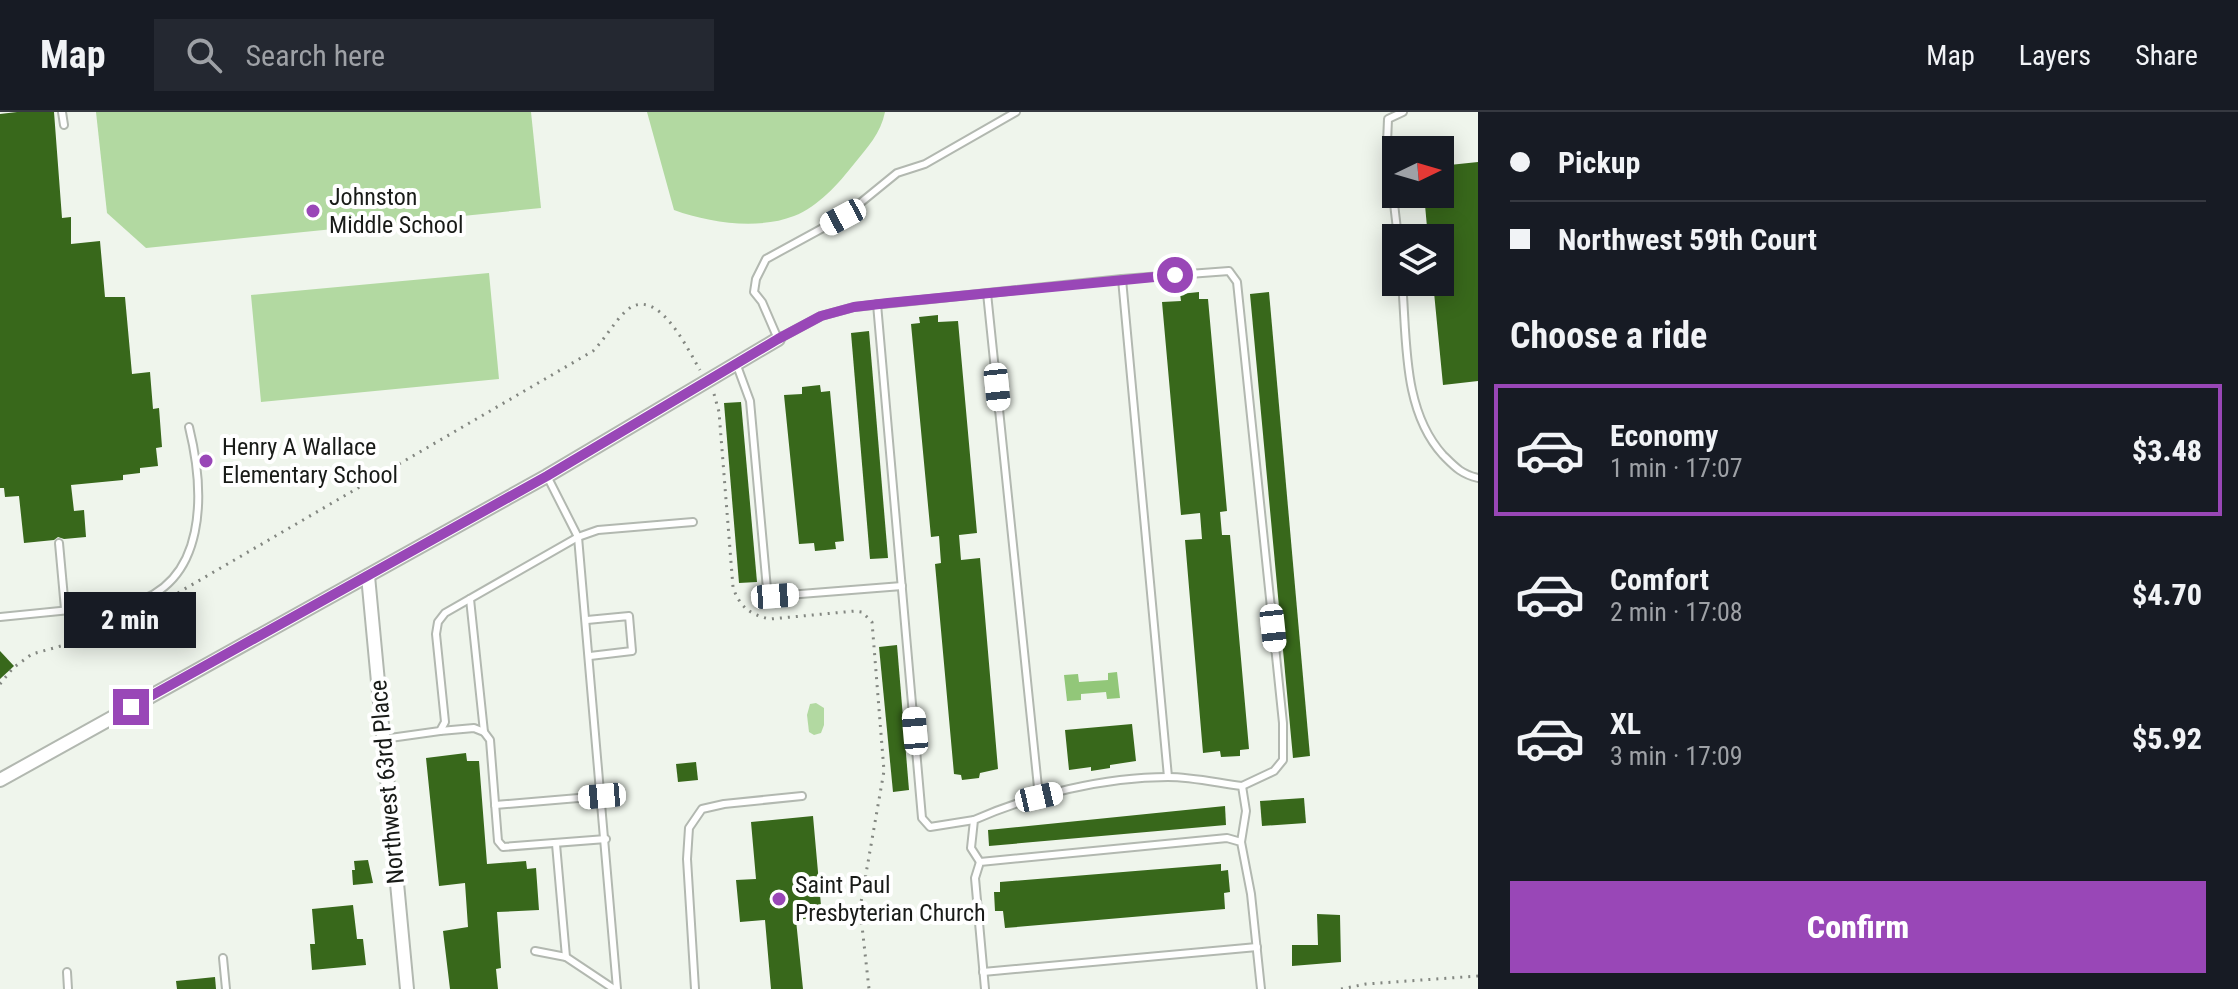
<!DOCTYPE html>
<html lang="en">
<head>
<meta charset="utf-8">
<style>
  :root { --surface:#171b24; --page:#242831; --text:#f1f3f6; --muted:#9ea1a6; --line:#363941; --accent:#9947b7 }
  body { margin:0; font-family:"Roboto Condensed",sans-serif; background:var(--page); color:var(--text); height:100vh; display:flex; flex-direction:column; font-size:30px; white-space:nowrap }
  * { box-sizing:border-box; margin:0 }
  p { font-size:26px; color:var(--muted) }
  .icon { flex:none; width:44px; height:44px; fill:none; stroke:currentColor; stroke-width:2; stroke-linecap:round; stroke-linejoin:round }
  .map { position:relative; flex:1; overflow:hidden }
  .side { display:flex; flex-direction:column; background:var(--surface); width:760px }
  .side>* { flex:none }
  .guide { display:grid; align-content:center; height:176px; padding:0 32px; background:var(--surface) }
  .needle { width:52px; rotate:85deg }
  .tools { position:absolute; left:1382px; top:24px; display:grid; gap:16px }
  .tools a { display:grid; place-items:center; width:72px; height:72px; border-radius:0px; background:var(--surface); box-shadow:0 4px 20px #0003; font-size:40px }
  .end { position:absolute; width:36px; height:36px; margin:-18px; border:10px solid #9947b7; background:#fff; box-shadow:0 0 0 4px #fff }
  .from { border-radius:50% }
  .bubble { position:absolute; height:56px; border-radius:0px; background:var(--surface); box-shadow:0 4px 20px #0003; font-size:26px; font-weight:800; line-height:56px; text-align:center }
  .car { position:absolute; width:24px; height:48px; margin:-24px -12px; border-radius:10px; box-shadow:0 0 6px 2px #0007; background:linear-gradient(#fff 24%,#345 0 40%,#fff 0 76%,#345 0 86%,#fff 0) }
  .guide b { display:flex; align-items:center; gap:28px; height:76px; font-size:30px }
  .guide b+b { border-top:2px solid var(--line) }
  .guide i { width:20px; height:20px; background:var(--text) }
  ul { padding:0; list-style:none }
  li { display:flex; align-items:center; gap:24px; height:132px; margin:0 16px 12px; padding:0 16px; border:4px solid transparent; border-radius:0px }
  li div { flex:1 }
  li b { display:block; font-size:30px }
  li em { font-style:normal; font-weight:800 }
  li.active { border-color:var(--accent) }
  li>.icon { width:72px; height:72px; stroke-width:1.5 }
  h2 { padding:0 32px; font-size:36px; line-height:96px }
  .button { display:flex; gap:16px; margin-top:auto; padding:16px 32px }
  .button a { flex:1; height:92px; border-radius:0px; background:var(--accent); color:#fff; font-size:32px; font-weight:800; line-height:92px; text-align:center }
  header { display:flex; align-items:center; gap:48px; box-sizing:border-box; height:112px; padding:0 40px; background:var(--surface); border-bottom:2px solid var(--line) }
  header strong { font-size:38px }
  nav { display:flex; gap:44px; margin-inline-start:auto; font-size:28px }
  .search { width:560px; height:72px; background:var(--page); display:flex; align-items:center; gap:20px; box-sizing:border-box; padding:0 28px; border-radius:0px; color:var(--muted); font-size:30px }
  main { display:flex; flex:1; min-height:0 }
  .map>svg:first-child { display:block }
  .green { fill:#b2d9a1 }
  .water { fill:#92c779 }
  .building { fill:#38681b }
  .lines { fill:none; stroke-linecap:round; stroke-linejoin:round }
  .lane-casing { stroke:#b2b8b0; stroke-width:10 }
  .street-casing { stroke:#b2b8b0; stroke-width:16 }
  .path { stroke:#838781; stroke-width:3; stroke-dasharray:2 6; stroke-linecap:butt }
  .lane { stroke:#fff; stroke-width:6 }
  .street { stroke:#fff; stroke-width:12 }
  .route { stroke:#9947b7; stroke-width:10 }
  .poi-dot { fill:#9947b7; stroke:#fff; stroke-width:3 }
  .labels { text-anchor:middle; dominant-baseline:central; stroke-width:8; stroke-linejoin:round; paint-order:stroke }
  .poi-label { font-size:24px; fill:#191b18; stroke:#fff; text-anchor:start }
  .street-label { font-size:24px; fill:#191b18; stroke:#fff }
</style>
</head>
<body>
<header>
<strong>Map</strong>
<div class="search"><svg class="icon" aria-label="search" viewBox="0 0 24 24"><circle cx="10" cy="10" r="6"/><path d="M15 15l6 6"/></svg>Search here</div>
<nav><a>Map</a><a>Layers</a><a>Share</a></nav>
</header>
<main>
<div class="map">
<svg width="1478" height="877" viewBox="0 0 1478 877">
  <rect width="100%" height="100%" fill="#eff5ec"/>
  <g class="green">
    <path d="M96,0H531L541,96L146,136L107,101Z"/>
    <path d="M647,0H885C881,21 867,36 854,52C839,71 818,95 794,104C758,118 710,111 674,98Z"/>
    <path d="M489,161L499,267L261,290L251,183Z"/>
    <path d="M816,591L824,596V613L821,621L814,623L809,620L807,603L810,592Z"/>
  </g>
  <path class="water" d="M1117,560L1120,586L1107,587L1106,580L1081,582V588L1067,589L1064,563L1078,562L1079,570L1108,568V561Z"/>
  <g class="building">
    <path d="M17,0H54L62,106L71,105V132L100,129L105,185H125L132,262L150,260L153,297L159,296L162,335L156,336L158,354L140,356V361L123,363V368L71,373L74,399L84,398L86,425L64,427L58,425L54,428L24,431L19,384L5,385L4,376H0V2Z"/>
    <path d="M1478,50V269L1443,273L1433,170H1440V126H1428L1424,82H1440V54Z"/>
    <path d="M1199,180V187H1208L1227,399L1220,400L1222,423H1230L1249,637L1240,638V644L1221,645L1220,639L1203,641L1185,428L1202,427L1200,401L1181,403L1162,190L1181,189L1180,182Z"/>
    <path d="M1269,180L1310,644L1293,646L1250,182Z"/>
    <path d="M938,203V210L958,209L977,421L959,423L961,448L980,446L998,657L980,661L979,666L962,668L961,663L954,662L935,452L941,451L939,424L931,425L911,212L920,211L919,205Z"/>
    <path d="M869,219L888,446L870,447L851,221Z"/>
    <path d="M820,273L821,280L830,279L844,429L835,430L836,437L815,439L814,431L799,432L784,283L802,282V275Z"/>
    <path d="M741,290L757,470L739,471L724,291Z"/>
    <path d="M897,533L909,678L893,680L879,535Z"/>
    <path d="M0,539L14,554L0,567Z"/>
    <path d="M1132,612L1136,649L1110,653V656L1091,659V655L1069,658L1065,618Z"/>
    <path d="M466,641L467,649H479L487,752L526,749L527,757L536,756L539,798L497,800L501,856L496,857L498,877H450L443,819L468,815L465,771L439,774L426,646Z"/>
    <path d="M696,650L698,668L678,670L676,652Z"/>
    <path d="M1304,686L1306,711L1262,714L1260,689Z"/>
    <path d="M1225,694L1226,713L989,734L988,718Z"/>
    <path d="M813,704L822,805L796,808L803,877H771L765,808L740,810L736,768L756,767L751,710Z"/>
    <path d="M368,748L373,771L353,773L352,758H355L354,749Z"/>
    <path d="M1221,752V759L1228,758L1230,780L1224,781L1225,797L1005,816L1003,799H995L994,780H1000V770Z"/>
    <path d="M353,793L357,827H363L366,853L312,858L310,832H315L312,797Z"/>
    <path d="M1317,802L1340,803L1341,850L1292,854V833H1318Z"/>
    <path d="M215,865L216,877H177L176,869Z"/>
  </g>
  <g class="lines">
    <g class="lane-casing">
      <g id="lane">
        <path d="M62,0L64,13"/>
        <path d="M1016,0L925,52L897,61L843,105L766,147L756,167L754,180L762,190L778,227L821,204L854,195L1122,167L1168,665"/>
        <path d="M1398,126L1387,31L1388,7L1403,0"/>
        <path d="M1122,167L1229,159L1237,170L1283,611V648L1274,659L1242,674"/>
        <path d="M1402,170C1407,227 1402,298 1443,343C1455,355 1461,362 1478,366"/>
        <path d="M987,181L1039,685"/>
        <path d="M877,192L922,706L930,715L974,708"/>
        <path d="M736,251L750,289L767,477L775,484L902,474"/>
        <path d="M547,364L578,425L617,877"/>
        <path d="M59,431L65,497"/>
        <path d="M470,487L484,620"/>
        <path d="M0,505L130,492C208,471 205,380 189,315"/>
        <path d="M587,508L629,504L632,539L590,544"/>
        <path d="M440,619L474,616L484,620L490,628L498,729L503,735L606,727"/>
        <path d="M383,627L440,619L445,610L436,522L438,510L445,501L578,425L598,418L693,410"/>
        <path d="M495,693L602,684"/>
        <path d="M556,732L566,845L614,877"/>
        <path d="M980,750L971,736L974,708C1030,683 1105,665 1168,665C1192,665 1218,671 1242,674L1246,699L1241,730"/>
        <path d="M535,839L566,845"/>
        <path d="M223,846L226,877"/>
        <path d="M67,860L68,877"/>
        <path d="M983,860L1257,835"/>
        <path d="M695,877L687,747L689,716L702,697L724,692L802,684"/>
        <path d="M985,877L975,766L980,750L1227,726L1241,730L1251,782L1261,877"/>
      </g>
    </g>
    <g class="street-casing">
      <g id="street">
        <path d="M368,464L407,877"/>
        <path d="M0,668L547,364L778,227"/>
      </g>
    </g>
    <g class="path">
      <path d="M714,282L719,300L733,475C739,494 750,503 770,507L855,499L862,500L872,510L884,659L860,796L869,877"/>
      <path d="M164,489L593,239C605,227 614,210 626,199C657,171 688,238 700,258"/>
      <path d="M0,572L13,556L32,542L97,524L158,493"/>
      <path d="M1341,877L1366,872L1478,864"/>
    </g>
    <use href="#lane" class="lane"/>
    <use href="#street" class="street"/>
  </g>
  <g class="lines">
    <path class="route" d="M131,595L547,364L778,227L821,204L854,195L888,191L1175,163"/>
  </g>
  <g class="poi-dot">
    <circle cx="313" cy="99" r="8"/>
    <circle cx="206" cy="349" r="8"/>
    <circle cx="779" cy="787" r="8"/>
  </g>
  <g class="labels">
    <g class="poi-label">
      <text x="329" y="85">Johnston<tspan x="329" dy="28">Middle School</tspan></text>
      <text x="222" y="335">Henry A Wallace<tspan x="222" dy="28">Elementary School</tspan></text>
      <text x="795" y="773">Saint Paul<tspan x="795" dy="28">Presbyterian Church</tspan></text>
    </g>
    <g class="street-label">
      <text transform="translate(387 670) rotate(-95)">Northwest 63rd Place</text>
    </g>
  </g>
</svg>
<div class="tools">
<a><svg class="needle" viewBox="-14 -14 28 28"><path d="M0-13l5 13h-10z" fill="#e53935"/><path d="M0 13l5-13h-10z" fill="#9ea1a6"/></svg></a>
<a><svg class="icon" aria-label="layers" viewBox="0 0 24 24"><path d="M12 4l9 5-9 5-9-5zM3 14l9 5 9-5"/></svg></a>
</div>
<i class="end from" style="left:1175px;top:163px"></i>
<i class="end" style="left:131px;top:595px"></i>
<div class="bubble" style="left:64px;top:480px;width:132px">2 min</div>
<i class="car" style="left:843px;top:105px;rotate:242deg"></i>
<i class="car" style="left:997px;top:275px;rotate:174deg"></i>
<i class="car" style="left:775px;top:484px;rotate:86deg"></i>
<i class="car" style="left:1273px;top:516px;rotate:174deg"></i>
<i class="car" style="left:915px;top:619px;rotate:355deg"></i>
<i class="car" style="left:602px;top:684px;rotate:265deg"></i>
<i class="car" style="left:1039px;top:685px;rotate:77deg"></i>
</div>
<section class="side">
<div class="guide">
<b><i class="from"></i>Pickup</b>
<b><i></i>Northwest 59th Court</b>
</div>
<h2>Choose a ride</h2>
<ul>
<li class="active"><svg class="icon" aria-label="car" viewBox="0 0 24 24"><path d="M5 17H2v-5l4-1 3-4h7l3 4 3 1v5h-3M9 17h6M6 11h13"/><circle cx="7" cy="17" r="2"/><circle cx="17" cy="17" r="2"/></svg><div><b>Economy</b><p>1 min · 17:07</p></div><em>$3.48</em></li>
<li><svg class="icon" aria-label="car" viewBox="0 0 24 24"><path d="M5 17H2v-5l4-1 3-4h7l3 4 3 1v5h-3M9 17h6M6 11h13"/><circle cx="7" cy="17" r="2"/><circle cx="17" cy="17" r="2"/></svg><div><b>Comfort</b><p>2 min · 17:08</p></div><em>$4.70</em></li>
<li><svg class="icon" aria-label="car" viewBox="0 0 24 24"><path d="M5 17H2v-5l4-1 3-4h7l3 4 3 1v5h-3M9 17h6M6 11h13"/><circle cx="7" cy="17" r="2"/><circle cx="17" cy="17" r="2"/></svg><div><b>XL</b><p>3 min · 17:09</p></div><em>$5.92</em></li>
</ul>
<div class="button"><a>Confirm</a></div>
</section>
</main>
</body>
</html>
